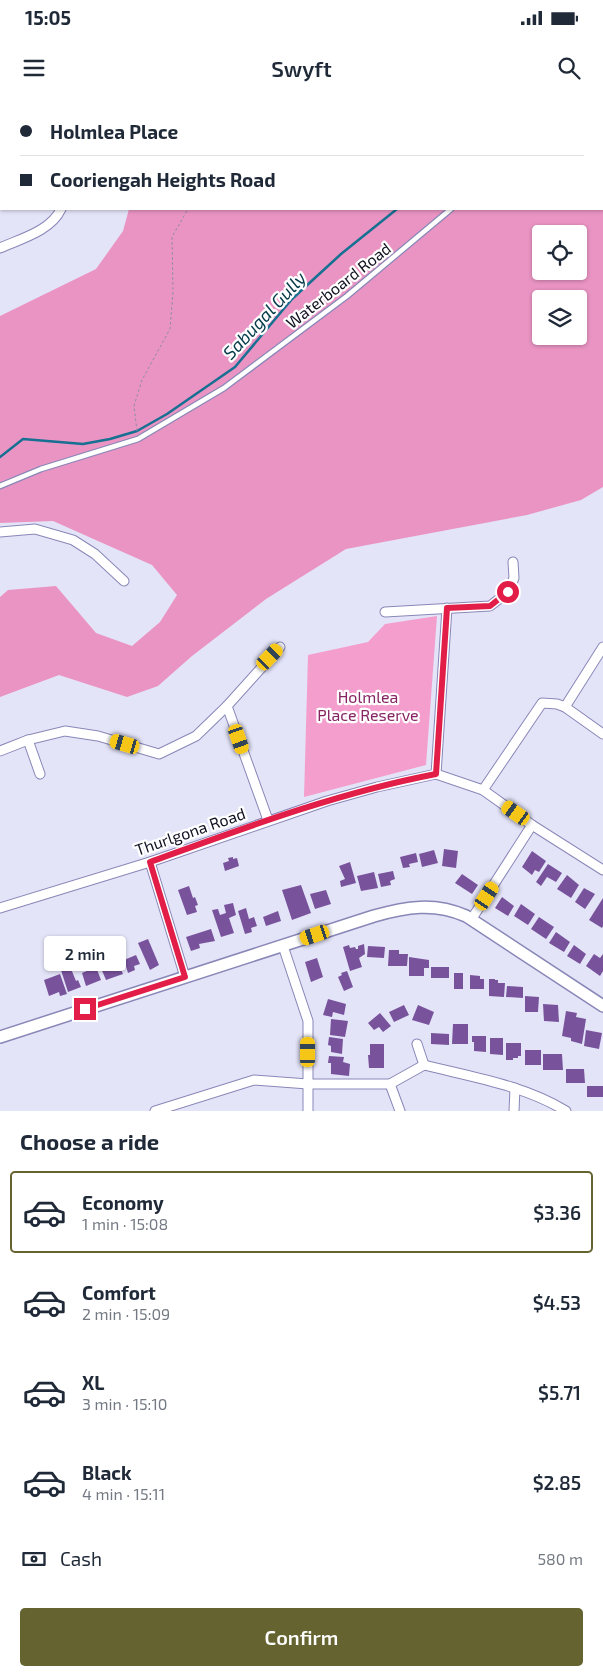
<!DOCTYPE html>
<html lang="en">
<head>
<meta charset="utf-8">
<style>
  :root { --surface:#fff; --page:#f6f6f7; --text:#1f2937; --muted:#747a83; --line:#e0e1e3; --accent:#656330 }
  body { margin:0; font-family:"Exo 2",sans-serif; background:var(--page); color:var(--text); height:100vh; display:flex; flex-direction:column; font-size:19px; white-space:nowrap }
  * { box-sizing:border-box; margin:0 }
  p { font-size:16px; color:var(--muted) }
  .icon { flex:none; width:28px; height:28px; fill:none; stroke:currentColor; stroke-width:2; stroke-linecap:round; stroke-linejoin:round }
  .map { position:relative; height:1011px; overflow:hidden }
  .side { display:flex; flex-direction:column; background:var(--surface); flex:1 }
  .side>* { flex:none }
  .top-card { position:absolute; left:0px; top:0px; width:604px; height:110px; box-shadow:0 1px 4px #0004; display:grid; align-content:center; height:110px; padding:0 20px; background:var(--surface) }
  .buttons { position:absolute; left:532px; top:125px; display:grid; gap:10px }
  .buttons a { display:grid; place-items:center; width:55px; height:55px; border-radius:5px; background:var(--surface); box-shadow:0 1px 4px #0004; font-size:25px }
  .end { position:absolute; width:22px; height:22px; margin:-11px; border:6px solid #e11d48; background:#fff; box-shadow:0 0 0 2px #fff }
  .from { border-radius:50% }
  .bubble { position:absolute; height:35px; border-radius:5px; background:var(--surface); box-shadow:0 1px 4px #0004; font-size:16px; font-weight:600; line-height:35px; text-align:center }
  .car { position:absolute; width:15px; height:30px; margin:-15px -8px; border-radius:6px; box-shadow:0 0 4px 1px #0007; background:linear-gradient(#f5c518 24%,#345 0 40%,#f5c518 0 76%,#345 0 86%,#f5c518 0) }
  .top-card b { display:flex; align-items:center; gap:18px; height:48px; font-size:19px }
  .top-card b+b { border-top:1px solid var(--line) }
  .top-card i { width:12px; height:12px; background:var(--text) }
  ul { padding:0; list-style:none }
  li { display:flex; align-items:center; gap:15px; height:82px; margin:0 10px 8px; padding:0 10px; border:2px solid transparent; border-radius:5px }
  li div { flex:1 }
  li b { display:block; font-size:19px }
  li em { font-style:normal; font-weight:600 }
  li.current { border-color:var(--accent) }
  li>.icon { width:45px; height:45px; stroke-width:1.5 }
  h2 { padding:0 20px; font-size:22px; line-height:60px }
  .pay { display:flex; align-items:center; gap:12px; height:55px; padding:0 20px; font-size:19px }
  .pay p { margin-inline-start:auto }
  .action { display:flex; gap:10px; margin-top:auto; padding:10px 20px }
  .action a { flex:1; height:58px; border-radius:5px; background:var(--accent); color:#fff; font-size:20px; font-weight:600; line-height:58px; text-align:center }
  .status { display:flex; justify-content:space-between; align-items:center; height:35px; padding:0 25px; background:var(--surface); direction:ltr }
  .status svg { height:14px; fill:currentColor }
  header { display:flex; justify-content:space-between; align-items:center; height:65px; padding:0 20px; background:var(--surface); font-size:22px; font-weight:600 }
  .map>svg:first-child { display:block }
  .green { fill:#f49ecd }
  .forest { fill:#ea94c3; fill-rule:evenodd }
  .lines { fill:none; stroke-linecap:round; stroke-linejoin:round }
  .stream { stroke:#157092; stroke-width:2.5 }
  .building { fill:#78539c }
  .service-casing { stroke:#8987b7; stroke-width:7 }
  .minor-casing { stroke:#8987b7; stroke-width:11 }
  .tertiary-casing { stroke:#8987b7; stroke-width:14 }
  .path { stroke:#8c8c9f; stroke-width:1; stroke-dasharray:2.5 2.5; stroke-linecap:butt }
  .service { stroke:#fff; stroke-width:4.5 }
  .minor { stroke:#fff; stroke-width:9 }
  .tertiary { stroke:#fff; stroke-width:11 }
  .route { stroke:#e11d48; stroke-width:6 }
  .labels { text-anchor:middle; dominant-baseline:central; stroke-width:4.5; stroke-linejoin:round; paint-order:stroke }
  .street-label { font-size:16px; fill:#111021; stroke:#fff }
  .park-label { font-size:16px; fill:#872563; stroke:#fff }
  .water-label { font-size:18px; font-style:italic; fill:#053a4b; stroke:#fff }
</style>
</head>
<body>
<div class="status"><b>15:05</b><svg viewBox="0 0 49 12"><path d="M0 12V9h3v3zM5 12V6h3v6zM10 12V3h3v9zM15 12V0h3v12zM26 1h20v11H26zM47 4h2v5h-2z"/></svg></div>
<header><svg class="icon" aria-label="menu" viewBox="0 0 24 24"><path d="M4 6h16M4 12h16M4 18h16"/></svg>Swyft<svg class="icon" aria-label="search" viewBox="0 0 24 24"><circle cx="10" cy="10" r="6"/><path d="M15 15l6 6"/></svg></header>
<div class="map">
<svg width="603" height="1011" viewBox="0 0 603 1011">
  <rect width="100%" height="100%" fill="#e4e4f9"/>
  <path class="green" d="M437,516L426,665L304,697L308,555L368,542L385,524Z"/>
  <path class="forest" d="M101,0H603V387L581,400L527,415L346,449L266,499L192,556L158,586L127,597L59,575L0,597V497L8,490L56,486L96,533L132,546L160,522L177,495L152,465L53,421L0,423V216L96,169L123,131L129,109H602V1ZM541,134H579V171H541ZM541,199H579V236H541Z"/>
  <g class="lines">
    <g class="stream">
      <path d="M557,1L559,0"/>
      <path d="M0,357L23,339L83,344L110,339L137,331L167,314L235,267L292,199L341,154L397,109"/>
    </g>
  </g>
  <g class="building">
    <path d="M444,749L458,751L456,768L442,766Z"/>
    <path d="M434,750L438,763L422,767L419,754Z"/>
    <path d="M532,751L546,761L539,772L535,770L532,775L522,767Z"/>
    <path d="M416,753L418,762L409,764L410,767L403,768L400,757Z"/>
    <path d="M233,757V759L237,758L239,766L225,771L223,763L229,761L228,758Z"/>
    <path d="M350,762L356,783L341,787L340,781L345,779L339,766Z"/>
    <path d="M548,764L562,773L556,782L547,777L541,786L536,782Z"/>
    <path d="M393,771L395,779L390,781L391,785L381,787L378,774Z"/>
    <path d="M374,772L378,788L361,791L357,776Z"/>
    <path d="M462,774L478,785L472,794L455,783Z"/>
    <path d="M567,775L579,785L571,798L557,789Z"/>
    <path d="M301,785L311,813L292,820L282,790Z"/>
    <path d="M189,786L193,798L195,797L198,805L195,806L197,812L187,815L178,790Z"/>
    <path d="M584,788L595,794L585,809L575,802Z"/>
    <path d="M326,790L331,804L315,809L310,794Z"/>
    <path d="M502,797L514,806L508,816L495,808Z"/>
    <path d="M603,798V826L602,828L589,820Z"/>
    <path d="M233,803L236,815L229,818L234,833L221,837L212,810L218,809L220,815L226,813L224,805Z"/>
    <path d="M521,804L535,814L528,825L514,816Z"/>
    <path d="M246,808L249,819L254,817L257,826L251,828L252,832L245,834L238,811Z"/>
    <path d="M278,811L281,821L266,826L263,817Z"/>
    <path d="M539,817L554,827L546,839L531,829Z"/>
    <path d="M211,829L215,841L199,844L200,848L191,851L186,837Z"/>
    <path d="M556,832L570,842L564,852L549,843Z"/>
    <path d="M148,839L159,865L150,870L138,843Z"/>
    <path d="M364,844L365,854L359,858L362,867L350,871L343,847L349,845L350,848L355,847L356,849H358V846Z"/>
    <path d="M574,845L586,854L580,864L567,856Z"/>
    <path d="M368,846L385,847L384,858L367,857Z"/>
    <path d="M389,850H399V854H408L407,866H388Z"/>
    <path d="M594,854L600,858L603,854V871L600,876L586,866Z"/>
    <path d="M115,855L123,874L106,880L98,861Z"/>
    <path d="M136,855L140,864L134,866L135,870L128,873L124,860Z"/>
    <path d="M409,857L429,860V868H424V876H409Z"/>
    <path d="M317,858L323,877L311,882L305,862Z"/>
    <path d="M69,864L76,881L78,880L81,887L68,892L60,867Z"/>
    <path d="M96,867L101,880L86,886L82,873Z"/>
    <rect x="431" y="867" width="18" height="11"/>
    <path d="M347,871L353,887L344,891L338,877L342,875L341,873Z"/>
    <rect x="454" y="873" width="9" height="16"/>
    <path d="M60,874L67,894L60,896L59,892L49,896L44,880Z"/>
    <path d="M470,875L480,876V879H484V889H470Z"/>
    <path d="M489,879H495V880H498V883H505L504,897L489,896Z"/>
    <path d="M507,886L523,887V898L506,897Z"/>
    <path d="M525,896L539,897L538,912H525Z"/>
    <path d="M328,899L346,904L344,915L333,912L332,917L323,915Z"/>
    <path d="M543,904L558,905L559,922L544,921Z"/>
    <path d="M404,905L409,915L394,922L389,912Z"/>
    <path d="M418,905L434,912L429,925L412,920Z"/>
    <path d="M566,911L577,913L576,917L586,919L582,944L571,941V938L562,936Z"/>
    <path d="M380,913L391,926L383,932L379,927L374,930L368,923Z"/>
    <path d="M331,919L348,921L345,937L330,935Z"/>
    <path d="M453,924H468V944H452Z"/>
    <path d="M586,930L602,933L599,949L584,946Z"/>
    <path d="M431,933L449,934V945L431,944Z"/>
    <path d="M472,936H486V952L474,951V942H472Z"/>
    <path d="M329,937L343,939L342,954L331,952V946L328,945Z"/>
    <path d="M490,938H503V955L490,954Z"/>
    <path d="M506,943H521V956H518V958H513V960H506Z"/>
    <path d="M370,944H384V968H369L368,955H370Z"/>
    <rect x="525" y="950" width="16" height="15"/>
    <path d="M543,954H562L563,970H543Z"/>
    <path d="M329,956L344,957L343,962L350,964L349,976L331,974V963H328Z"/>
    <path d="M566,969H584L585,983H566Z"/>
    <rect x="587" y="986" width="16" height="11"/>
  </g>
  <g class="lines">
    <g class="service-casing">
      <g id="service">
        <path d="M602,73H603"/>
        <path d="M0,386L41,369L138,339L224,288L347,196L451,109"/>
      </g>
    </g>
    <g class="minor-casing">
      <g id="minor">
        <path d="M0,39L1,40"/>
        <path d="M0,148C20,139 51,131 61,109"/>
        <path d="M0,432L35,429L73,440L95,454L124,481"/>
        <path d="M385,512L490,506L508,492L514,478L513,462"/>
        <path d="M227,606L268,720"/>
        <path d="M565,607L603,547"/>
        <path d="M28,640L40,674"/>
        <path d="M0,651L28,640L65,631L98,636L159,654L196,636L227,606L280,547"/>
        <path d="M436,674L447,508"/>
        <path d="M483,690L542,603L557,604L565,607L603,634"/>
        <path d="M150,762L185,877"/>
        <path d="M0,808L150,762L327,701L377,687L436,674L483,690L532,725L603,770"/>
        <path d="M471,820L532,725"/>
        <path d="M283,846L308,921V1011"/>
        <path d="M417,944L424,965"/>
        <path d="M390,984L400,1011"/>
        <path d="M155,1011L254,980L308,984H390L424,965C472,977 523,985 566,1011"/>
        <path d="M514,1011L515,988"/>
      </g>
    </g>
    <g class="tertiary-casing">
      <path id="tertiary" d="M0,937L374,816C406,807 434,802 466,816L603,906"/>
    </g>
    <g class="path">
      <path d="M474,0L476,1"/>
      <path d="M247,1L248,0"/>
      <path d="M602,10L603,11"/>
      <path d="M137,331L134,306L142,280L170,229L173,192L172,137L188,109"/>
    </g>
    <use href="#service" class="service"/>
    <use href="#minor" class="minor"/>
    <use href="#tertiary" class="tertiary"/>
  </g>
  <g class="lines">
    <path class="route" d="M85,909L185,877L150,762C244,728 337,693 436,674L447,508L490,506L508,492"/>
  </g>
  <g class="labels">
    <g class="street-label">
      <text transform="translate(338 185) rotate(-38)">Waterboard Road</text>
      <text transform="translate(190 731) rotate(-19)">Thurlgona Road</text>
    </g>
    <g class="park-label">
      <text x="368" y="596">Holmlea<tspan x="368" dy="18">Place Reserve</tspan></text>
    </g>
    <g class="water-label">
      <text transform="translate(264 215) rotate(-47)">Sabugal Gully</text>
    </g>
  </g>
</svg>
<div class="buttons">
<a><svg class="icon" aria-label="locate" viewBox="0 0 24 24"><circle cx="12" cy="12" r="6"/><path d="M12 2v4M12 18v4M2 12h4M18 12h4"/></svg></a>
<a><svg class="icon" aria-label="layers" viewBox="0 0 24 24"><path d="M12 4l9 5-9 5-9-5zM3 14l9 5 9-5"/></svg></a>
</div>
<i class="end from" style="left:508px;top:492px"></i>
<i class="end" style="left:85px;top:909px"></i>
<div class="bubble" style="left:44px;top:836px;width:82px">2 min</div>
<i class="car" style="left:270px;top:557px;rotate:44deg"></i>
<i class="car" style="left:239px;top:639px;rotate:161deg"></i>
<i class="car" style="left:125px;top:644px;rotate:286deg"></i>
<i class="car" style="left:516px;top:713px;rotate:305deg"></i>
<i class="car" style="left:487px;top:796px;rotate:33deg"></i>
<i class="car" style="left:315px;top:835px;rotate:252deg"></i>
<i class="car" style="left:308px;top:952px;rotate:0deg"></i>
<div class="top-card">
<b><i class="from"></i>Holmlea Place</b>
<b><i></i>Cooriengah Heights Road</b>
</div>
</div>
<section class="side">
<h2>Choose a ride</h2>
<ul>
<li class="current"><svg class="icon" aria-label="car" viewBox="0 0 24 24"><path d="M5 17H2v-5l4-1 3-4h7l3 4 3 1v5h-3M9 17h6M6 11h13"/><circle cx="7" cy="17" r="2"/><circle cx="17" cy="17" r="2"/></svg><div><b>Economy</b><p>1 min · 15:08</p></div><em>$3.36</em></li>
<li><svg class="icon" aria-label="car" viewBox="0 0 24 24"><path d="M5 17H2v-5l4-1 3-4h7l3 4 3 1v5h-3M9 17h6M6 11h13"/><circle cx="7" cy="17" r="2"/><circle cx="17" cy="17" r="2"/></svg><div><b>Comfort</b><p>2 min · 15:09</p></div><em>$4.53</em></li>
<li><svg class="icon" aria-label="car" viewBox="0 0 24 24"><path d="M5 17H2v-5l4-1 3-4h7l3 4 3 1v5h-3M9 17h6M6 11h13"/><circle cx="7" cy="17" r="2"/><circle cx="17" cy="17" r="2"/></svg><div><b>XL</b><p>3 min · 15:10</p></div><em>$5.71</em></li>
<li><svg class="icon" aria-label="car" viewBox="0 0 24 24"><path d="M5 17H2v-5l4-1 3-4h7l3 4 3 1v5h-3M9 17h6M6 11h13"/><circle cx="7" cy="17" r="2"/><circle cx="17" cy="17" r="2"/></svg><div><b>Black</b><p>4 min · 15:11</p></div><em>$2.85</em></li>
</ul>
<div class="pay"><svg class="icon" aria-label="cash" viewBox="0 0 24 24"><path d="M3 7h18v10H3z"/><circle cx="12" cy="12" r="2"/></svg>Cash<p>580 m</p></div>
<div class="action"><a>Confirm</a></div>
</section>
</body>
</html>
